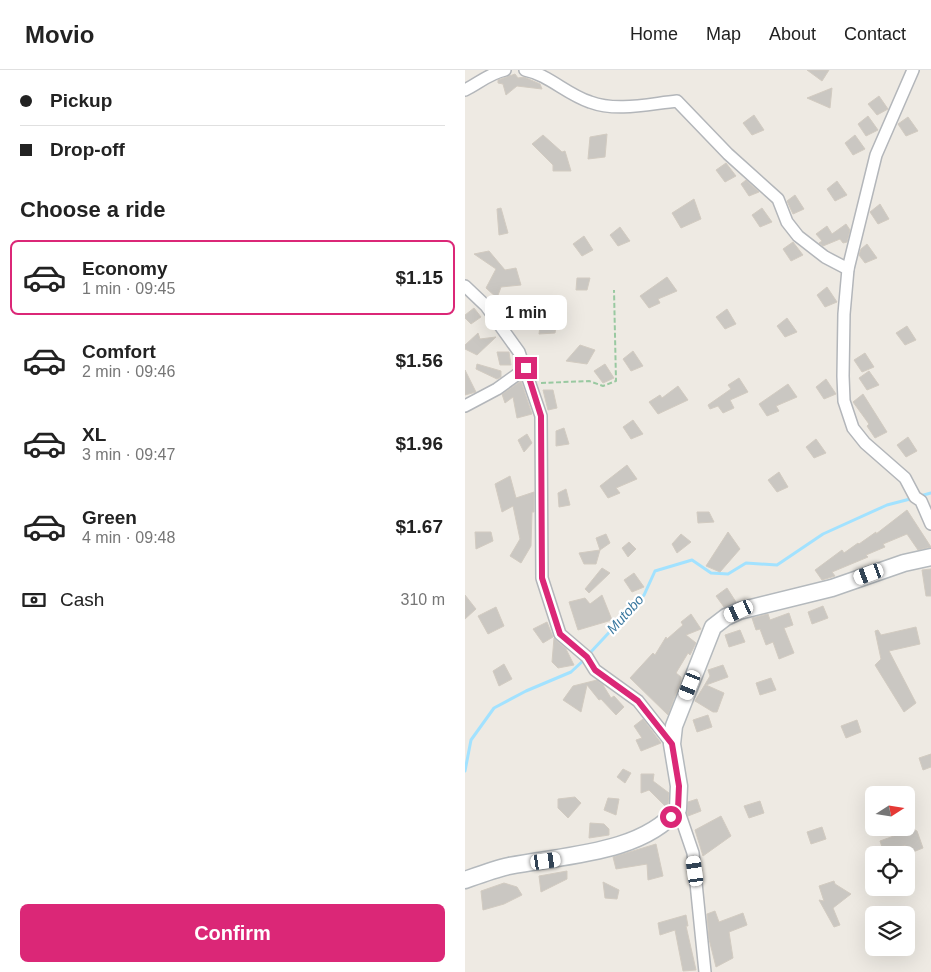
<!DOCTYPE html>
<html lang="en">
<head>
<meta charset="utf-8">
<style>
  :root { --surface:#fff; --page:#f6f6f6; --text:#222; --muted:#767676; --line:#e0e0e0; --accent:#db2777 }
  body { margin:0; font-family:Helvetica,sans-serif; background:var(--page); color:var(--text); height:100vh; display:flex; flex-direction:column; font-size:19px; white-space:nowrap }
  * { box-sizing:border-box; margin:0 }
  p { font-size:16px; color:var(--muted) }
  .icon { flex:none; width:28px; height:28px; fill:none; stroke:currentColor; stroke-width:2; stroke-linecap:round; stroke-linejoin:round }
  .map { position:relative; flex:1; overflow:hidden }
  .panel { display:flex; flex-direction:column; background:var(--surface); width:465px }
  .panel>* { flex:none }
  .top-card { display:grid; align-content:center; height:110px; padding:0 20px; background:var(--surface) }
  .needle { width:32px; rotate:78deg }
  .buttons { position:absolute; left:400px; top:716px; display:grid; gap:10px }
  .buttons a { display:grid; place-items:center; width:50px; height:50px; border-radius:8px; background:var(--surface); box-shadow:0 5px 20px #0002; font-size:25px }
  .end { position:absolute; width:22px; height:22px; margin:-11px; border:6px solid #db2777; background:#fff; box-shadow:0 0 0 2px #fff }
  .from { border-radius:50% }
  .bubble { position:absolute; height:35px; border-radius:8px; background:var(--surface); box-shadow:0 5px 20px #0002; font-size:16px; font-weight:800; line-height:35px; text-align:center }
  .car { position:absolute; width:15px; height:30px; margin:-15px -8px; border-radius:6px; box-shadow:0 0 4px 1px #0007; background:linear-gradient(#fff 24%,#345 0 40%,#fff 0 76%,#345 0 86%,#fff 0) }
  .top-card b { display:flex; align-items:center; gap:18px; height:48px; font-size:19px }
  .top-card b+b { border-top:1px solid var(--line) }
  .top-card i { width:12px; height:12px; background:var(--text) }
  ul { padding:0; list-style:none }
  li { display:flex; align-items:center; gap:15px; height:75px; margin:0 10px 8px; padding:0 10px; border:2px solid transparent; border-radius:8px }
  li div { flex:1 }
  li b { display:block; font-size:19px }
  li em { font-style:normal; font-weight:800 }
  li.on { border-color:var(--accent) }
  li>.icon { width:45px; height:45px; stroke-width:1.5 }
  h2 { padding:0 20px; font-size:22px; line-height:60px }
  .pay { display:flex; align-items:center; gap:12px; height:55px; padding:0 20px; font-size:19px }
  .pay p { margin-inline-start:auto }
  .action { display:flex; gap:10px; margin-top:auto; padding:10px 20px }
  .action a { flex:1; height:58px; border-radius:8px; background:var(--accent); color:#fff; font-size:20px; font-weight:800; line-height:58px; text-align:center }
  header { display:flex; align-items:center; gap:30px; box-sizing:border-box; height:70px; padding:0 25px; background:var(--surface); border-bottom:1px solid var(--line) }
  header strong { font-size:24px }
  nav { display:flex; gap:28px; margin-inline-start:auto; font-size:18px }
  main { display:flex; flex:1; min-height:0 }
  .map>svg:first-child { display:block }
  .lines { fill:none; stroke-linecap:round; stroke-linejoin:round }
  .stream { stroke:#a2e2ff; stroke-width:3 }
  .building { fill:#cac7c2; stroke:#d2cbc1 }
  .minor-casing { stroke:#b3b6ba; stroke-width:14 }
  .secondary-casing { stroke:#b4b9bd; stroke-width:19 }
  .path { stroke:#99c9a1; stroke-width:2; stroke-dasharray:5 2.5; stroke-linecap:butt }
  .minor { stroke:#fff; stroke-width:11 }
  .secondary { stroke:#fff; stroke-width:16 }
  .route { stroke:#db2777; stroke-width:6 }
  .labels { text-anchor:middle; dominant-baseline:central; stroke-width:4.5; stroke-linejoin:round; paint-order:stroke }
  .water-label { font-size:14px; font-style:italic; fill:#3a789f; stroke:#fff }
</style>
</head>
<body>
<header>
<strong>Movio</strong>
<nav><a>Home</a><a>Map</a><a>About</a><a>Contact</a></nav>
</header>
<main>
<section class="panel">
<div class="top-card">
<b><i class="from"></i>Pickup</b>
<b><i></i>Drop-off</b>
</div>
<h2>Choose a ride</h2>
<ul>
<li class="on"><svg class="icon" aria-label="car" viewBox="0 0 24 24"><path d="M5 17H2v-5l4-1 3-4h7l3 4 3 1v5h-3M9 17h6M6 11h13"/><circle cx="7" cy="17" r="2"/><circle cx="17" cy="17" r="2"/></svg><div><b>Economy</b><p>1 min · 09:45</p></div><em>$1.15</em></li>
<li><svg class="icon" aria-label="car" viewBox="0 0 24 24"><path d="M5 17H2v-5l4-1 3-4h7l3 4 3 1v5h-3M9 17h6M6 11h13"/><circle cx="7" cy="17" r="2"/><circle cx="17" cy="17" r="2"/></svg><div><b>Comfort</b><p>2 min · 09:46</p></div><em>$1.56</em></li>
<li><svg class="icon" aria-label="car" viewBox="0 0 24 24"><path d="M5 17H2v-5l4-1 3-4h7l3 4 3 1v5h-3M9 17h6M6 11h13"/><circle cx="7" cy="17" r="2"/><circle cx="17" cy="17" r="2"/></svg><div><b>XL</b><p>3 min · 09:47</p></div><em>$1.96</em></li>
<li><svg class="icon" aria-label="car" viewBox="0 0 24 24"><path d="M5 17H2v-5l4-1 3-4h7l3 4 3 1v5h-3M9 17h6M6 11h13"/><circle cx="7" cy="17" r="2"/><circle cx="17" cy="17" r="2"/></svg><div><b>Green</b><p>4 min · 09:48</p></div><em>$1.67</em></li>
</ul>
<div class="pay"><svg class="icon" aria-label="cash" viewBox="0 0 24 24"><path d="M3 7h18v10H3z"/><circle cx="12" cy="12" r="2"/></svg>Cash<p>310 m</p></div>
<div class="action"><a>Confirm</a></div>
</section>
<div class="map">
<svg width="466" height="902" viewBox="0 0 466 902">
  <rect width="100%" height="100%" fill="#eeeae3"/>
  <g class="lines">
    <g class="stream">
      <path d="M455,426L466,423"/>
      <path d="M124,584L179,525L190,501L227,490L246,503L263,504L281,493L312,495L358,464L422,435L449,428"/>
      <path d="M0,701L6,670L29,638L61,621L106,602L120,589"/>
    </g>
  </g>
  <g class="building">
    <path d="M342,0H364L357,11Z"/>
    <path d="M50,4L53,8L59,7L75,14L77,19L52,16L41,25L38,14L33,13V10Z"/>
    <path d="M367,18L365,38L342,28Z"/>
    <path d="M414,26L423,39L412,45L403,34Z"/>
    <path d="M289,45L299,60L287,65L278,53Z"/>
    <path d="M403,46L413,60L401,66L393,54Z"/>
    <path d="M443,47L453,61L441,66L433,54Z"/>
    <path d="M142,64L140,87L123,89L125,67Z"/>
    <path d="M78,65L97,82L100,81L106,101H88V95L67,74Z"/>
    <path d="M390,65L400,79L388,85L380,73Z"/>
    <path d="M261,93L271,106L260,112L251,100Z"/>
    <path d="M281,110L294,122L284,126L276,114Z"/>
    <path d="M372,111L382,125L370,131L362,119Z"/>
    <path d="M330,125L339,139L328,144L322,131Z"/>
    <path d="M229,129L236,149L216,158L207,143Z"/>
    <path d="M415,134L424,149L413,154L405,142Z"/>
    <path d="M36,138L43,163L34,165L32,139Z"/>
    <path d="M297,138L307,152L295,157L287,145Z"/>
    <path d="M381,154L385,160L382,172L378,173L375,169L358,176L354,173L357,171L351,164L362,156L367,164Z"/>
    <path d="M155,157L165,171L153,176L145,165Z"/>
    <path d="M119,166L128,180L117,186L108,174Z"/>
    <path d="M328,172L338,185L326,191L318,179Z"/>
    <path d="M402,174L412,188L400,193L394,185L396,179Z"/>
    <path d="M24,181L40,200L51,198L56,215L36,217L32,228L21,218L31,199L9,184Z"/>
    <path d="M202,207L212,221L193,229L195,233L184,238L175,226Z"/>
    <path d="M112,208H125L122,220H111Z"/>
    <path d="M362,217L372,232L360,237L352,225Z"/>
    <path d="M9,238L16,247L6,254L0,248V245Z"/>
    <path d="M262,239L271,254L260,259L251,247Z"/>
    <path d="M93,247L90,263L74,264L76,248Z"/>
    <path d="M322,248L332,262L320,267L312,256Z"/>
    <path d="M442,256L451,270L440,275L431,263Z"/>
    <path d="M13,263L15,269L31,267L12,285L0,279V275Z"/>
    <path d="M115,275L130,280L122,294L101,291Z"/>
    <path d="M168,281L178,296L166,301L158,289Z"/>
    <path d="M32,282H44L46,295H35Z"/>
    <path d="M400,283L409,297L397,302L389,290Z"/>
    <path d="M12,294L36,301V307L32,309L11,299Z"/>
    <path d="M140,294L149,308L138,313L129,301Z"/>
    <path d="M0,300L11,322L0,325Z"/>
    <path d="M404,301L414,315L402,320L394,308Z"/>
    <path d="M274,308L283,322L265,330L269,338L258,343L253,336L245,339L243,335L266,319L263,315Z"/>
    <path d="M361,309L371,324L359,329L351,317Z"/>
    <path d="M56,311L67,344L52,348L48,327L40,333L37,324Z"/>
    <path d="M323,314L332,327L311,336L314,341L302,346L294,334Z"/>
    <path d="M213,316L223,330L193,344L184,332L195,325L197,328Z"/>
    <path d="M78,320H88L92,338L83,340Z"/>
    <path d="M398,324L422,362L410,368L402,356L404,354L388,332Z"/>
    <path d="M168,350L178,364L166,369L158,357Z"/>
    <path d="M99,358L104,374L91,376V361Z"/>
    <path d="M62,364L67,373L59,382L53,370Z"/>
    <path d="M443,367L452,381L441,387L432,375Z"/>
    <path d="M351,369L361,383L349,388L341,377Z"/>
    <path d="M162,395L172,409L151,418L155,423L143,428L135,416Z"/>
    <path d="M314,402L323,417L312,422L303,410Z"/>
    <path d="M45,406L51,428L69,422V442H67L66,476L56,493L45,486L55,469L48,436L37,442L30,414Z"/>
    <path d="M101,419L105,435L94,437L93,423Z"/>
    <path d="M442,440L466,477L453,480L442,464L418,474L420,477L401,485L403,487L367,502L370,506L357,510L350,500L377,480L379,483L393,473L394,474L411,462V464Z"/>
    <path d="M232,442H244L249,452L233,453Z"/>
    <path d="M10,462H26L28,471L11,479Z"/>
    <path d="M263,462L275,479L255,502L241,496Z"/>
    <path d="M141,464L145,473L135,480L131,468Z"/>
    <path d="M216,464L226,472L212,483L207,474Z"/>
    <path d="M164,472L171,479L163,487L157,478Z"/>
    <path d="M135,480L131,494H119L114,483Z"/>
    <path d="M137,498L145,503L124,523L120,519Z"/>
    <path d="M466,499V526H461L457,500Z"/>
    <path d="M169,503L179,517L167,522L159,510Z"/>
    <path d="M262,518L271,532L259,537L251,526Z"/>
    <path d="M0,525L11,539L0,549Z"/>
    <path d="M137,525L147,550L113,560L104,532L120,528L125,534Z"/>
    <path d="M358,536L363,548L347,554L343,542Z"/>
    <path d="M31,537L39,556L23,564L13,546Z"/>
    <path d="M324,543L328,555L319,558L329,583L314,589L308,572L301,575L295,559L291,560L287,548L303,544L305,550Z"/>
    <path d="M226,544L236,559L221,565L231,573L225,585L223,583L211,603L216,607V610L203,645L165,608L188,583L190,585L201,567L202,569L218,555L216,552Z"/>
    <path d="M82,552L88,567L78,573L68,559Z"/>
    <path d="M451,557L455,574L424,581L451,633L439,642L410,595L416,589L410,561L413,560L416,565Z"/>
    <path d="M275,560L280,572L264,577L260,565Z"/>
    <path d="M89,568L101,579L109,595L93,598L87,592Z"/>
    <path d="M39,594L47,609L34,616L28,601Z"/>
    <path d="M258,595L263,607L241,615L259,623L252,642H248L230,631L245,606L243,600Z"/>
    <path d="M306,608L311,620L295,625L291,613Z"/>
    <path d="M132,610L138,615L146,628L149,626L159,637L151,645L136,629L134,630L122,615L116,642L98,630L108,616Z"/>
    <path d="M243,645L247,657L232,662L228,650Z"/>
    <path d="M178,649L196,673L176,681L171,670L177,668L169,656Z"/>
    <path d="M392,650L396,662L381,668L376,656Z"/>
    <path d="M466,684V697L458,700L454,688Z"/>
    <path d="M158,699L166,703L160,713L152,707Z"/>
    <path d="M176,704H189L188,711L204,723L203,734L201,737L184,720L176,723Z"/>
    <path d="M110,727L116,733L103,748L93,738V729Z"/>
    <path d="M143,728L154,729L151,745L139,740Z"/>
    <path d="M232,729L236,741L223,746L222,742L223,732Z"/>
    <path d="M295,731L299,743L284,748L279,736Z"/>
    <path d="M256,746L266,766L238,786L230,760Z"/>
    <path d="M125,753L139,754L144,759V765L124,768Z"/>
    <path d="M357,757L361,769L346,774L342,762Z"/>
    <path d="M436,758H446L452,761L458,778L443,784L440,775L419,783L415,771L437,763Z"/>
    <path d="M191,774L198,806L183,810L182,794L151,799L148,787Z"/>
    <path d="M102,801V809L76,822L74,806Z"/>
    <path d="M369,811L370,814L386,824L368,838L375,855L369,857L354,830L359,831L354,816Z"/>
    <path d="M138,812L154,820L152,829L140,828Z"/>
    <path d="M39,813L52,817L57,825L39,834L18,840L16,821Z"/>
    <path d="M250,841L254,852L278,843L282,855L264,862L268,888L251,897L244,869L242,844Z"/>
    <path d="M221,845L223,856H221L231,900L218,901L210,860L195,865L193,853Z"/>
  </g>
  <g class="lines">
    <g class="minor-casing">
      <g id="minor">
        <path d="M60,0C84,5 101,24 125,32C152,42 183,34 212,31L263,84L313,129L322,152L333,166L360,187L383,199"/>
        <path d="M448,0L411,85L383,199L379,244L378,306L379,331L388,358L400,373L440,408L450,427L456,431L466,454"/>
        <path d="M0,20C14,13 25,3 40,0"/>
        <path d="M0,216L21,236L54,282L76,346L77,508L95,564L122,587L130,600L173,631L207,674"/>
        <path d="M0,336L32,319L61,298"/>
        <path d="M213,739L228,783L240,902"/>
      </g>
    </g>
    <g class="secondary-casing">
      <path id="secondary" d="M0,810C14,805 30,799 44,796C98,785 176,784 213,739L214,716L207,674L209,656L248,557L261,547L274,541L367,518L439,493L466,487"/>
    </g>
    <path class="path" d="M76,313L124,311L138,316L151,311L149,220"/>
    <use href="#minor" class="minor"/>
    <use href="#secondary" class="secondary"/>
  </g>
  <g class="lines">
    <path class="route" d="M61,298L76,346L77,508L95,564L122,587L130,600L173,631L207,674L214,716L213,739L206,747"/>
  </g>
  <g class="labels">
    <g class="water-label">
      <text transform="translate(160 544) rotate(-48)">Mutobo</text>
    </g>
  </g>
</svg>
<div class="buttons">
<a><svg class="needle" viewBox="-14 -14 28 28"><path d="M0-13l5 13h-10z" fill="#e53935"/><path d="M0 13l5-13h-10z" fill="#767676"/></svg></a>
<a><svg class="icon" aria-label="locate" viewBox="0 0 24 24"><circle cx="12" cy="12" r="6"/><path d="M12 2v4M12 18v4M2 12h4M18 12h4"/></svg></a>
<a><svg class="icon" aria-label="layers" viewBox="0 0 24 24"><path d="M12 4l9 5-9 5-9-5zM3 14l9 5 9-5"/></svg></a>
</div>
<i class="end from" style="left:206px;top:747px"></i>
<i class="end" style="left:61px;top:298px"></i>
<div class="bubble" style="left:20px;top:225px;width:82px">1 min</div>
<i class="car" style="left:404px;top:504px;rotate:250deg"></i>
<i class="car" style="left:274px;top:541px;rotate:245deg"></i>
<i class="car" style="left:225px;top:615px;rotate:202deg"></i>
<i class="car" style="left:81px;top:791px;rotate:82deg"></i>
<i class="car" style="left:230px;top:801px;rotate:352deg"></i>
</div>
</main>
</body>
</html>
